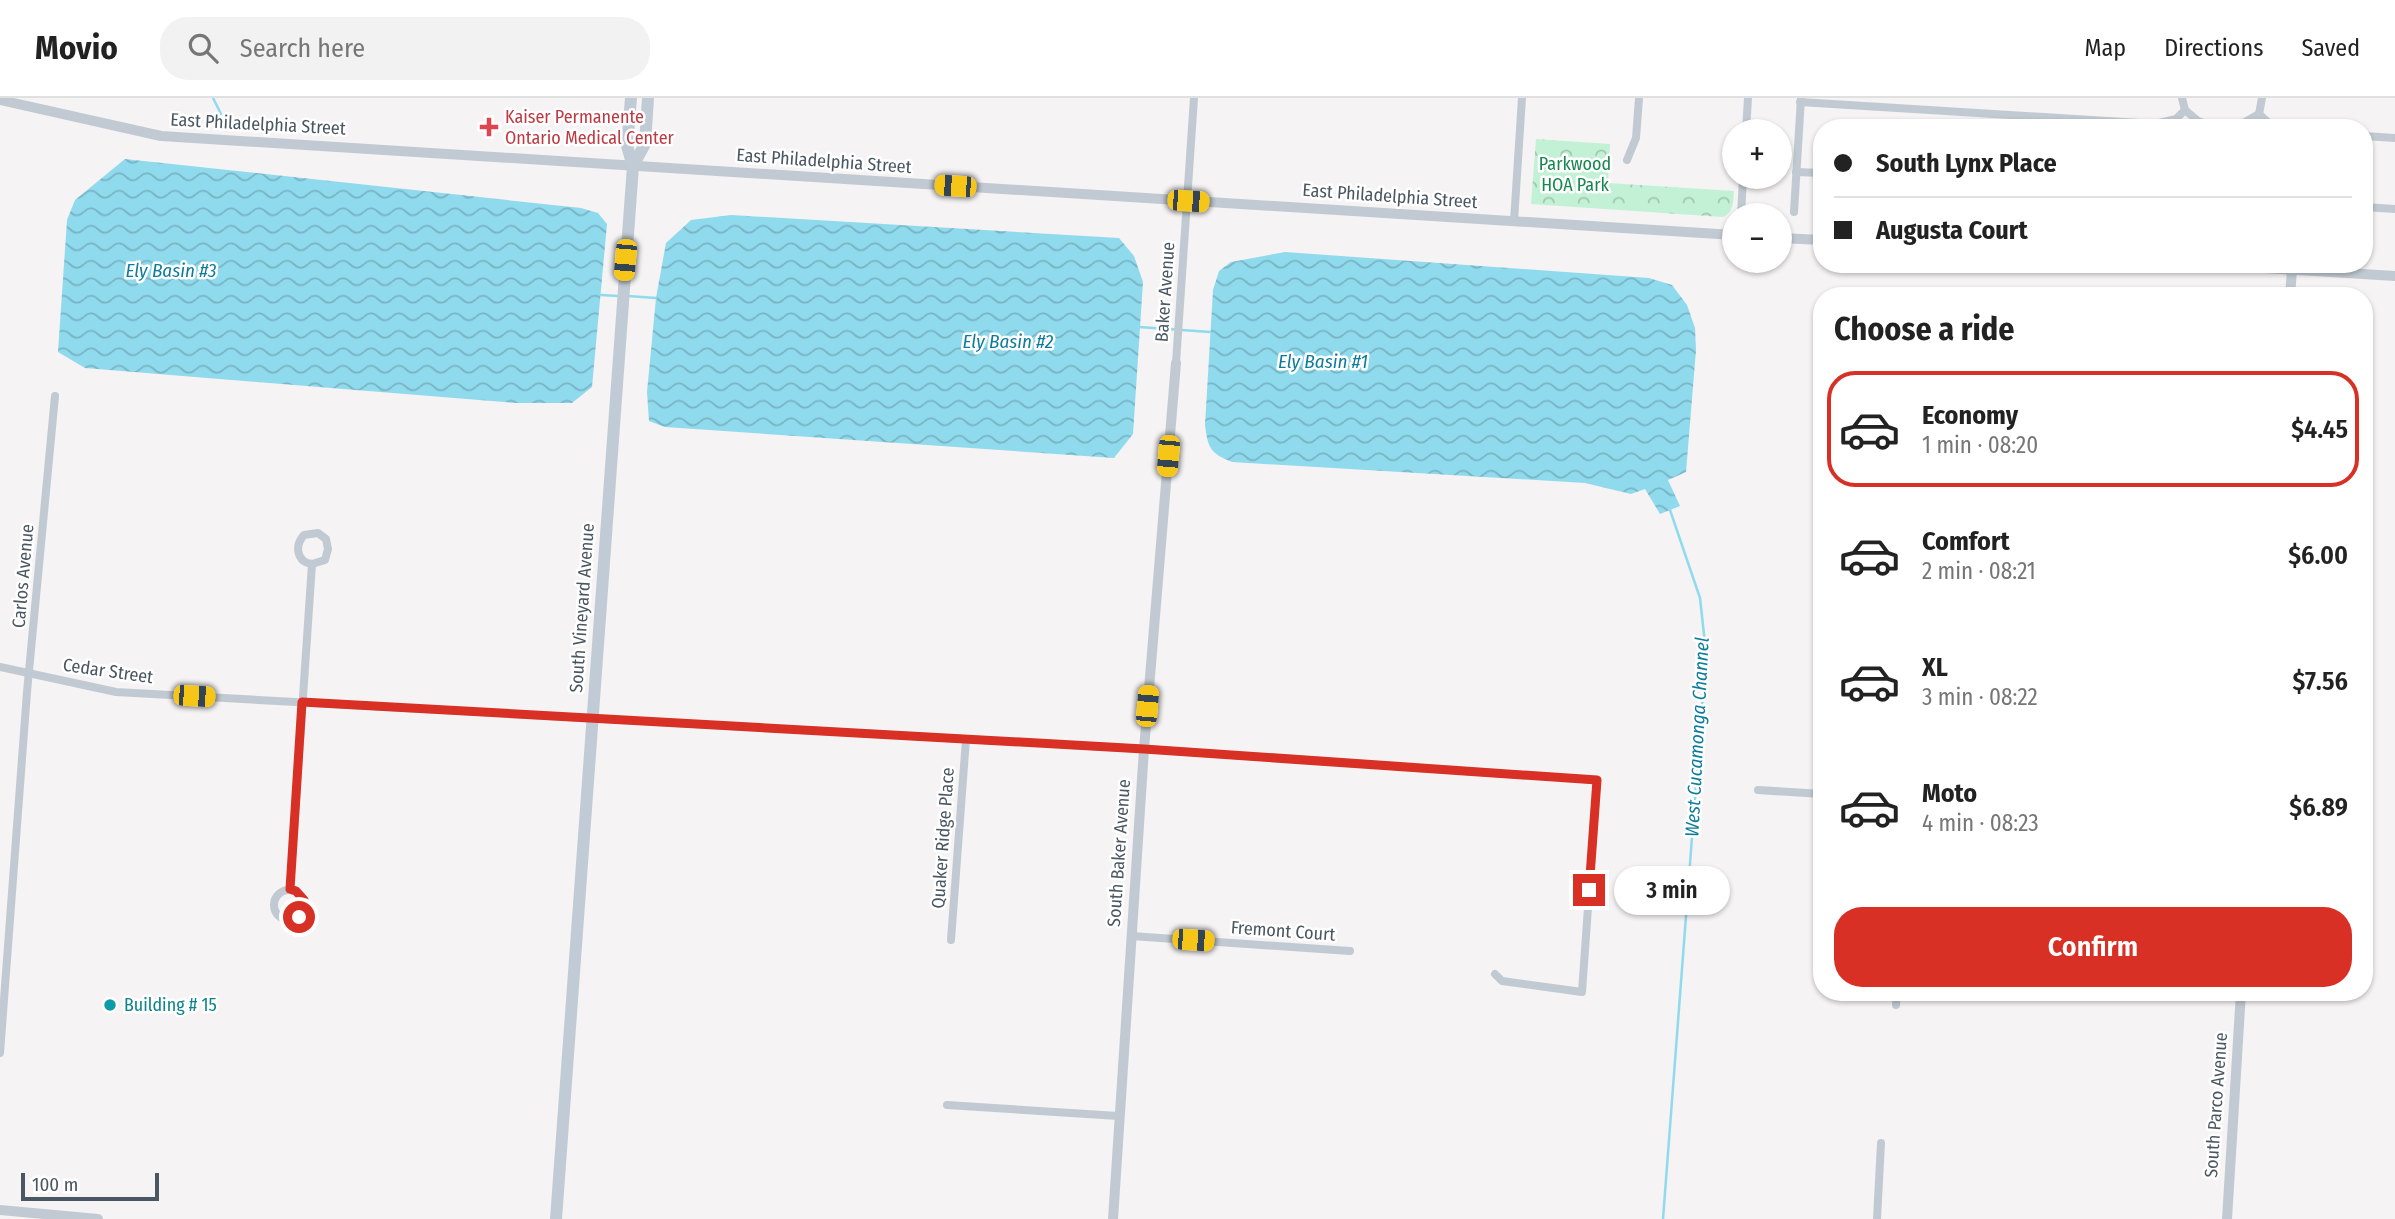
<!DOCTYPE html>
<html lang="en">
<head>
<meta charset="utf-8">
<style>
  :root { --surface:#fff; --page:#f2f2f2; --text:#222; --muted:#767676; --line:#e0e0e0; --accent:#d93025 }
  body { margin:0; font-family:"Fira Sans Condensed",sans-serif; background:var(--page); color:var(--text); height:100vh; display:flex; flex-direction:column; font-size:26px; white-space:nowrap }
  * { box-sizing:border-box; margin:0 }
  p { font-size:23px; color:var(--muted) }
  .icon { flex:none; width:38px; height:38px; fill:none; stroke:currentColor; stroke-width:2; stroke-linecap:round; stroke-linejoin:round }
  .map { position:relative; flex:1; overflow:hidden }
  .side { position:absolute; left:1813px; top:189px; width:560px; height:714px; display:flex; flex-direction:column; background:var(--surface); border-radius:28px; box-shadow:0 2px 5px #0004 }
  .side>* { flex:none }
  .hud { position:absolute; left:1813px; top:21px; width:560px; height:154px; border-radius:28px; box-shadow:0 2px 5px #0004; display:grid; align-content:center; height:154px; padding:0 21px; background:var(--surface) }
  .buttons { position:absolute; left:1722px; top:21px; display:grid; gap:14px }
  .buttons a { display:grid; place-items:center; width:70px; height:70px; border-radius:50%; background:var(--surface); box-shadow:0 2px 5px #0004; font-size:35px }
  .scale { position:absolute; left:21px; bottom:18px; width:138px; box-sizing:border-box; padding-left:7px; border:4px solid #4a5661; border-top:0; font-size:19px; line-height:24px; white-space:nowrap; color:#4a5661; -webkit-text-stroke:5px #fff; paint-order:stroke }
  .end { position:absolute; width:32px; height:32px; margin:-16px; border:9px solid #d93025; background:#fff; box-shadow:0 0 0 4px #fff }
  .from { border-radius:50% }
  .bubble { position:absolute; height:49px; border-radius:24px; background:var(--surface); box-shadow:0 2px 5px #0004; font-size:23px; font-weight:600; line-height:49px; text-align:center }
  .car { position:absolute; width:21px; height:42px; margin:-21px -10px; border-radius:9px; box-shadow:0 0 5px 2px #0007; background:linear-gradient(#f5c518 24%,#345 0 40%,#f5c518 0 76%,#345 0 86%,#f5c518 0) }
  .hud b { display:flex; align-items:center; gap:24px; height:66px; font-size:26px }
  .hud b+b { border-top:2px solid var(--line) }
  .hud i { width:18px; height:18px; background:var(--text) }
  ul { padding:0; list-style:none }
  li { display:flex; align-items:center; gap:21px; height:116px; margin:0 14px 10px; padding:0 7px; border:4px solid transparent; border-radius:28px }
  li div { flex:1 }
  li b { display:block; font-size:26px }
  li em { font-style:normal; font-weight:600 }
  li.current { border-color:var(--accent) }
  li>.icon { width:63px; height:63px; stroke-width:1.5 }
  h2 { padding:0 21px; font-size:32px; line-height:84px }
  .action { display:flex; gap:14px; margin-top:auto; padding:14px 21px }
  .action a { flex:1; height:80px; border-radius:28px; background:var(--accent); color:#fff; font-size:28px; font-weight:600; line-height:80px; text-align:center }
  header { display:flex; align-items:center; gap:42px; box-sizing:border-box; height:98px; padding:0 35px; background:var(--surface); border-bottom:2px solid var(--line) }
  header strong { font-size:33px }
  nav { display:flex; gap:38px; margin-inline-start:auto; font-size:24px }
  .search { width:490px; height:63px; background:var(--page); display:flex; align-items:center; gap:18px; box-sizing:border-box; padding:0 24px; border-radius:28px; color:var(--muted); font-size:26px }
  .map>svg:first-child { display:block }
  .park { fill:url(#park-crowns) }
  .water { fill:url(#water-waves) }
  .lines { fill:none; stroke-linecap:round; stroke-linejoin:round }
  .stream { stroke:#90daee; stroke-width:2.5 }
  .minor { stroke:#c1cad2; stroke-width:8 }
  .tertiary { stroke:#c1cad2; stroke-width:10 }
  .secondary { stroke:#c1cbd6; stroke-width:12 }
  .route { stroke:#d93025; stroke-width:9 }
  .health-dot { fill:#e0444e; stroke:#fff; stroke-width:2.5 }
  .culture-dot { fill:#0f9aa8; stroke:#fff; stroke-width:2.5 }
  .labels { text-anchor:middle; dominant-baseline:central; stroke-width:5; stroke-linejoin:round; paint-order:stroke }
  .health-label { font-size:18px; fill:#be3a42; stroke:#fff; text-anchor:start }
  .street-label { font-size:18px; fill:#4a5661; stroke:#fff }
  .park-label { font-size:18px; fill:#17864f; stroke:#fff }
  .culture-label { font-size:18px; fill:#0d838f; stroke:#fff; text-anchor:start }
  .water-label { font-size:19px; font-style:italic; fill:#0c7c9b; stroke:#fff }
</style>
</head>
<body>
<header>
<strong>Movio</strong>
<div class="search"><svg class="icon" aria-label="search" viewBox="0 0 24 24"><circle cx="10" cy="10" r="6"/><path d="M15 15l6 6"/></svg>Search here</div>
<nav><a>Map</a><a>Directions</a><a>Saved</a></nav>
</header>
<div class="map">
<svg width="2395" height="1121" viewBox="0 0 2395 1121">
  <defs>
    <pattern id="park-crowns" width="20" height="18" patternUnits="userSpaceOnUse" patternTransform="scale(1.75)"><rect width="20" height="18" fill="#c3f1d5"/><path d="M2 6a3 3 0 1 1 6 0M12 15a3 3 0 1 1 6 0" fill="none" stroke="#a0c6b0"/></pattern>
    <pattern id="water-waves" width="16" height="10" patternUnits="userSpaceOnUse" patternTransform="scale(1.75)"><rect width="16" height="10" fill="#90daee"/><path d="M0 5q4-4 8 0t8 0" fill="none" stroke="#78b4c4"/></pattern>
  </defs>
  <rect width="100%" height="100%" fill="#f5f3f3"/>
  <path class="park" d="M1536,41L1610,46L1608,85L1734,93C1733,104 1734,114 1723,119L1531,106Z"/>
  <g class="water">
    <path d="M125,61L581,110L598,115L607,126L592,289L572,305H515L85,270L58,254L67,122L75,102Z"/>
    <path d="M731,117L1119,140L1134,158L1143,184L1133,336L1114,360L665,329L649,323L647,294L656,200L666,145L691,122Z"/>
    <path d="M1285,154L1649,180L1672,187L1687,207L1695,230L1696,252L1686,374L1668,382L1680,408L1660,416L1645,391L1631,396L1585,385L1232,364C1210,355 1208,350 1205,327L1213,192L1219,173L1231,164Z"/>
  </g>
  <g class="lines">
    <g class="stream">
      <path d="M213,0L221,16"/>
      <path d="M601,197L618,198"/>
      <path d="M628,198L656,200"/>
      <path d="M1139,229L1210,234"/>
      <path d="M1663,1121L1706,555L1700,500L1670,412"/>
    </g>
    <g class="minor">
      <path d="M2182,0L2185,12"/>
      <path d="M1800,4L2155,26L2176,21L2185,12"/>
      <path d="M2185,12L2198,23L2219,30"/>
      <path d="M2259,16L2271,27L2279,30"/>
      <path d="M2259,16L2262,0"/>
      <path d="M2227,30L2245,24L2259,16"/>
      <path d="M1746,33L1748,0"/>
      <path d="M2364,38L2395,40"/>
      <path d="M1627,62L1636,40L1639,0"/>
      <path d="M1796,74L1822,75"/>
      <path d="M2364,109L2395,111"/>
      <path d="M1794,114L1801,0"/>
      <path d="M1741,117L1743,79"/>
      <path d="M1514,123L1522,0"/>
      <path d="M1176,265L1194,0"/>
      <path d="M0,569L116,594L1144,651L1597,682L1582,894L1502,883L1495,876"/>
      <path d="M1758,692L1822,696"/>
      <path d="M290,791L312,466L325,462L328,451L326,441L318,435L304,437C294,448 297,464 312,466"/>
      <circle cx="289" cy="807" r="15"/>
      <path d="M1131,838L1350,853"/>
      <path d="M951,842L966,641"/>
      <path d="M1896,907L1897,894"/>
      <path d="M0,955L27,594L55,298"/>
      <path d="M947,1007L1118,1018"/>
      <path d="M1877,1121L1881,1045"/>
    </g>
    <g class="tertiary">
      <path d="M0,2L161,38L1734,137"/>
      <path d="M1780,140L1822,142"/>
      <path d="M2201,166L2395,178"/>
      <path d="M2290,198L2292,172"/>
      <path d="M0,1112L98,1121"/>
      <path d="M1113,1121L1144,651L1176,265"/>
      <path d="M2227,1121L2241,894"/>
    </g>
    <g class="secondary">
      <path d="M633,68L645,46L648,0"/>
      <path d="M556,1121L633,68L627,48L631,0"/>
    </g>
  </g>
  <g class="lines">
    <path class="route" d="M299,819L302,814L304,802L296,793L290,791L302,604L1144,651L1597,682L1589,792"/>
  </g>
  <path class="health-dot" d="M485.5 18.5h7v7h7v7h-7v7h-7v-7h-7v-7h7z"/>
  <circle class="culture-dot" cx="110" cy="907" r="7"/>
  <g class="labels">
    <g class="health-label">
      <text x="505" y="19">Kaiser Permanente<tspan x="505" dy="21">Ontario Medical Center</tspan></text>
    </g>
    <g class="street-label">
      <text transform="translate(258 26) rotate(3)">East Philadelphia Street</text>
      <text transform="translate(824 63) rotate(4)">East Philadelphia Street</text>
      <text transform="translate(1390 98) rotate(4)">East Philadelphia Street</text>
      <text transform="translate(1165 194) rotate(-86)">Baker Avenue</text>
      <text transform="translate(23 478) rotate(-85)">Carlos Avenue</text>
      <text transform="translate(582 510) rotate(-86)">South Vineyard Avenue</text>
      <text transform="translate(108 573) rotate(8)">Cedar Street</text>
      <text transform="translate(943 740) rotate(-86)">Quaker Ridge Place</text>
      <text transform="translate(1119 755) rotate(-86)">South Baker Avenue</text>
      <text transform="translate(1283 833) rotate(4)">Fremont Court</text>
      <text transform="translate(2216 1007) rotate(-86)">South Parco Avenue</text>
    </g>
    <g class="park-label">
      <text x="1575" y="66">Parkwood<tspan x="1575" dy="21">HOA Park</tspan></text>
    </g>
    <g class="culture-label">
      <text x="124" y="907">Building # 15</text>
    </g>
    <g class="water-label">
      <text x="171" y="172">Ely Basin #3</text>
      <text x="1008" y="243">Ely Basin #2</text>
      <text x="1323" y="263">Ely Basin #1</text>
      <text transform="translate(1697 639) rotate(-87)">West Cucamonga Channel</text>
    </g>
  </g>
</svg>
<div class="buttons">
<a>+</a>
<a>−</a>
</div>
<div class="scale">100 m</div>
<i class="end from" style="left:299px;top:819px"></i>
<i class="end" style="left:1589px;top:792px"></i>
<div class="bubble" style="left:1614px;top:768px;width:116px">3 min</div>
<i class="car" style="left:955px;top:88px;rotate:274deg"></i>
<i class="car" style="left:1188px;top:103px;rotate:94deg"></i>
<i class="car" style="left:625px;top:162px;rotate:185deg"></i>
<i class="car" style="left:1168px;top:358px;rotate:185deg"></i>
<i class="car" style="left:194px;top:598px;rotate:93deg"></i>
<i class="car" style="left:1147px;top:608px;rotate:5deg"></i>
<i class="car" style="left:1193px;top:842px;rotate:94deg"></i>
<div class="hud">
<b><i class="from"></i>South Lynx Place</b>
<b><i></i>Augusta Court</b>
</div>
<section class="side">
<h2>Choose a ride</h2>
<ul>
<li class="current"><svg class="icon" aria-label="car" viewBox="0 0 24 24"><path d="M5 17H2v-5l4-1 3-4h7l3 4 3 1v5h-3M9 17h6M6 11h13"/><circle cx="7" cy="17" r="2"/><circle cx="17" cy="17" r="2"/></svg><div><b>Economy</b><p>1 min · 08:20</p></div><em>$4.45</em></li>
<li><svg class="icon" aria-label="car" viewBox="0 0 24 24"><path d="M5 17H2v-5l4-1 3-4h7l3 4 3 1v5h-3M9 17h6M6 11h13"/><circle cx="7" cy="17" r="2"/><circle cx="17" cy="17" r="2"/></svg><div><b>Comfort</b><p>2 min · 08:21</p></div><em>$6.00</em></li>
<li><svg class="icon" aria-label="car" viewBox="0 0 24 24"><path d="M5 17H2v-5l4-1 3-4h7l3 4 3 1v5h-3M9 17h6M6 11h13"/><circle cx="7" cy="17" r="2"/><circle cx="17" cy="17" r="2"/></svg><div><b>XL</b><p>3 min · 08:22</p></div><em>$7.56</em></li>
<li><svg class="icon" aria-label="car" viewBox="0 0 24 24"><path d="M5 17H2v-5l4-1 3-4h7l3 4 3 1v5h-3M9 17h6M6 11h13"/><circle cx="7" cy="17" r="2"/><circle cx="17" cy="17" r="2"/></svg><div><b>Moto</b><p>4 min · 08:23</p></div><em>$6.89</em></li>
</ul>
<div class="action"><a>Confirm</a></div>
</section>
</div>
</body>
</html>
